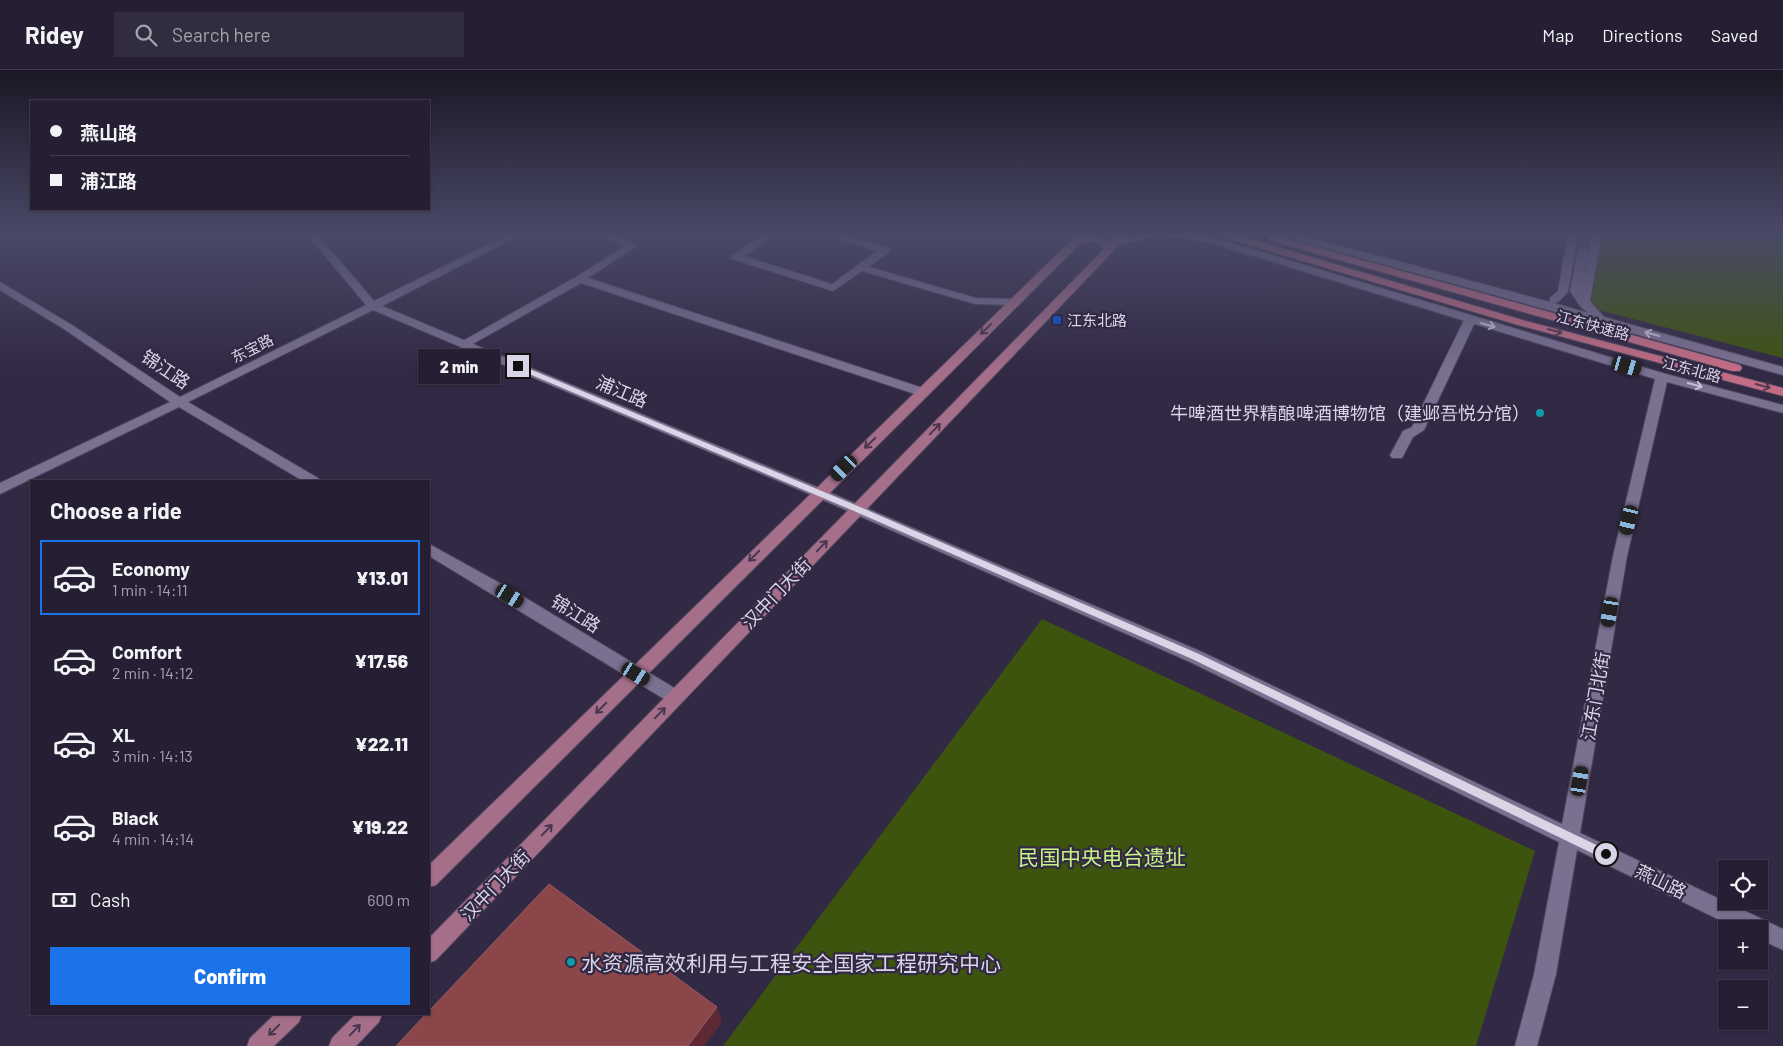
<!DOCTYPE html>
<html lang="en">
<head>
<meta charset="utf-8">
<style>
  :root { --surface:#261f33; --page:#322c3f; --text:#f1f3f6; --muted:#a4a2ac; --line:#423d4e; --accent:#1a73e8 }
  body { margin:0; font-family:Barlow,"Noto Sans SC",sans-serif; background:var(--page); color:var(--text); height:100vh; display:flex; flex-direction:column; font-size:19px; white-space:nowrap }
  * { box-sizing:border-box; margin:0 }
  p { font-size:16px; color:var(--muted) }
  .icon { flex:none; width:28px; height:28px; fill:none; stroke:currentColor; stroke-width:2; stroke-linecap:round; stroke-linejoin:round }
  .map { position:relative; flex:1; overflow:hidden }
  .details { position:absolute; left:30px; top:410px; width:400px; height:535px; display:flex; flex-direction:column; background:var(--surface); border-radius:0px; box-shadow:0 1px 4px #0004,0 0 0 1px var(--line) }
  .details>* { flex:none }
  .guide { position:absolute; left:30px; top:30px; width:400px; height:110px; border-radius:0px; box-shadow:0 1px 4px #0004,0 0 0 1px var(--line); display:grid; align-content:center; height:110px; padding:0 20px; background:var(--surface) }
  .fabs { position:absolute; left:1718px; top:790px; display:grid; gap:10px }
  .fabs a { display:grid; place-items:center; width:50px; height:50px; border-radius:0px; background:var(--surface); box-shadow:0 1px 4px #0004,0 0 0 1px var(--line); font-size:25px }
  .end { position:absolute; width:22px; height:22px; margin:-11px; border:6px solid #d9d4e6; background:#111; box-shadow:0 0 0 2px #111 }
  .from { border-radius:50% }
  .bubble { position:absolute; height:35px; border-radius:0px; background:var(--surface); box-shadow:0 1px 4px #0004,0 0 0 1px var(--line); font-size:16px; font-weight:800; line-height:35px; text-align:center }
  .car { position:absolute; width:15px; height:30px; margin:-15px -8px; border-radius:6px; box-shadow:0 0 4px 1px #0007; background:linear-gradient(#222 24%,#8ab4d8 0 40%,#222 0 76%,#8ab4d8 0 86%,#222 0) }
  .guide b { display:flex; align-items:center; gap:18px; height:48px; font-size:19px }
  .guide b+b { border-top:1px solid var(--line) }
  .guide i { width:12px; height:12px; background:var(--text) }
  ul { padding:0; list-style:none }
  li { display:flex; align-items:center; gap:15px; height:75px; margin:0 10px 8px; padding:0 10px; border:2px solid transparent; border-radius:0px }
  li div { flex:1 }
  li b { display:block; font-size:19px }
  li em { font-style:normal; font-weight:800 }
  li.on { border-color:var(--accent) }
  li>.icon { width:45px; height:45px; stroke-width:1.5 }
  h2 { padding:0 20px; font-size:22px; line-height:60px }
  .pay { display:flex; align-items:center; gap:12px; height:55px; padding:0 20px; font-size:19px }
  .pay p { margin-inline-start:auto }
  .cta { display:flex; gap:10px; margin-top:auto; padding:10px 20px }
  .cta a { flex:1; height:58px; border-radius:0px; background:var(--accent); color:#fff; font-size:20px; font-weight:800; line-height:58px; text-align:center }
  header { display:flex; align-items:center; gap:30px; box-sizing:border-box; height:70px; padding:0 25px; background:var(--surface); border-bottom:1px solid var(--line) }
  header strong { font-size:24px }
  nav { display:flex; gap:28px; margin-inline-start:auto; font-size:18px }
  .search { width:350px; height:45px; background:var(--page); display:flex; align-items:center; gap:12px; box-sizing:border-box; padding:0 18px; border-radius:0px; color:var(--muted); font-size:19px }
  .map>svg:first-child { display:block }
  .green { fill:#3d540f }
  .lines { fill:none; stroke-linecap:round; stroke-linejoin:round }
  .secondary-tunnel { stroke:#4b435c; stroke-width:11; stroke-dasharray:11 5.5; stroke-linecap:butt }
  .street-casing { stroke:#4c445b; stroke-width:2 }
  .secondary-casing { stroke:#4c445b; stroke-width:2 }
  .primary-casing { stroke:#4c445b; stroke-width:2 }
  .highway-casing { stroke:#4c445b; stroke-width:2 }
  .street { fill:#7a7090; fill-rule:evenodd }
  .secondary { fill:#7a7090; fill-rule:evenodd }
  .primary { fill:#a56e89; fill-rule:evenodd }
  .highway { fill:#c26d85; fill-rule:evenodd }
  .shaded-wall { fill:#5e2934 }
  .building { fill:#8b4649; stroke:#975c62 }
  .oneway { stroke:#c6c0d5 }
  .oneway2 { stroke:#493752 }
  .oneway3 { stroke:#563a54 }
  .route { fill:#d9d4e6 }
  .transit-dot { fill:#1a4fb4; stroke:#322944; stroke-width:2 }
  .culture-dot { fill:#0f9aa8; stroke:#322944; stroke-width:2 }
  .labels { text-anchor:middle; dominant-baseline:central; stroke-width:4.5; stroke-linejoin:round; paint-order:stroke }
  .far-poi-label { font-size:15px; fill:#d9d4e6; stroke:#322944; text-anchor:start }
  .far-street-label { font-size:15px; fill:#d9d4e6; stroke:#322944 }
  .street-label { font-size:18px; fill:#d9d4e6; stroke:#322944 }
  .poi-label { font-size:18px; fill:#d9d4e6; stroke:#322944; text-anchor:end }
  .near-park-label { font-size:21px; fill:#c7f286; stroke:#322944 }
  .near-poi-label { font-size:21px; fill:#d9d4e6; stroke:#322944; text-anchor:start }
</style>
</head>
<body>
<header>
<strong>Ridey</strong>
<div class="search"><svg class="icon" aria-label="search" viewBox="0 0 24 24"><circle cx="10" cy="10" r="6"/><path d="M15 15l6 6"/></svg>Search here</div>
<nav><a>Map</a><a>Directions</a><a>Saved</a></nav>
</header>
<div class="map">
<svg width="1783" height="976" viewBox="0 0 1783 976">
  <rect width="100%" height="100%" fill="#322944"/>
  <g class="green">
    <path d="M1603,164H1783V288L1595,239L1591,233Z"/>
    <path d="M1042,549L1535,781L1476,976H723Z"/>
  </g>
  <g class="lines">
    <path class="secondary-tunnel" d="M1583,180L1586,164"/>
    <g class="street-casing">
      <g id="street">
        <path d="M598,164H612L638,175L588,208L926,319L928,322L922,326L918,325L581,213L469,276H461L459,274L461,272L576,207L625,176Z"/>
        <path d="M764,164H776L744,186L832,214L877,181L825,166L824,164H840L889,178V182L869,197L976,228L1014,229L1020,232L1014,235L975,234L862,201L833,221L732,189L731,187L732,185Z"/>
        <path d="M1470,247L1476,250L1424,360L1413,367L1402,388H1392L1390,385L1403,361L1412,357L1464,250Z"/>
      </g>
    </g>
    <g class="secondary-casing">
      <g id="secondary">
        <path d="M307,164H317L374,231L509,164H522L382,236L824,420L1202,582L1562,754L1613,486L1655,309C1499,262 1344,213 1187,166L1186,164H1202L1666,304L1783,335V343L1667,312L1627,486L1580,763L1783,859V880L1759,869V859H1738L1577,780L1556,904L1537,976H1515L1534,904L1559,772L1190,592L814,426L373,240L188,332L318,408L320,411H303L179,337L0,424V413L170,332L64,259L0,220V212L72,255L180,327L366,235Z"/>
        <path d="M1281,164H1297L1550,232V228L1558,221L1568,164H1578L1568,222L1558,232L1554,233L1588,243L1580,236L1570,221L1578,180L1583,177L1588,180L1581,221L1592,164H1602L1590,231L1604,247L1783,297V305L1282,166Z"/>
        <path d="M429,474L516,522L681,622L684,627L681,632L675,634L669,632L429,486Z"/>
      </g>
    </g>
    <g class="primary-casing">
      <g id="primary">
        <path d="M1078,164H1089L1088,166L1104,168L1110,172L1118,164H1129L1126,168C1141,164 1200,159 1211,169L1206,172L1160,165L1119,175L436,890L429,893V868L1104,179C1098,170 1090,171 1081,173L436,815L429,817V795Z"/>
        <path d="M275,944H302L299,952L274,976H247L250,968Z"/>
        <path d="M356,944H382L379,952L356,976H329L332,968Z"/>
      </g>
    </g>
    <g class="highway-casing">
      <g id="highway">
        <path d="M1218,164H1234L1526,251L1783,318V326L1518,255L1219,166Z"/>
        <path d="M1272,165L1740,295L1742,298L1740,301H1732L1268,170V166Z"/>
      </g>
    </g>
    <use href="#street" class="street"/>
    <use href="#secondary" class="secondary"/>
    <use href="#primary" class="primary"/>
    <use href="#highway" class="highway"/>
  </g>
  <path class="shaded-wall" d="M717,937L722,952L704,976H688Z"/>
  <path class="building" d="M549,814L717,937L688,976H396L426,944H429V941Z"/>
  <defs><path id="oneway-shaft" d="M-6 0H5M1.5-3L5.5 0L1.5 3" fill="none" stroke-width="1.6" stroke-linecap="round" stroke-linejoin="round" transform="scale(1.25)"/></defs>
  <g class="oneway">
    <use href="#oneway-shaft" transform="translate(1488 255) rotate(16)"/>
    <use href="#oneway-shaft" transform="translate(1652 264) rotate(-164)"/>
    <use href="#oneway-shaft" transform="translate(1695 315) rotate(15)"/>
  </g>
  <g class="oneway2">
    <use href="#oneway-shaft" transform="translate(986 259) rotate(136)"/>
    <use href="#oneway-shaft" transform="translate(935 359) rotate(-46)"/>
    <use href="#oneway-shaft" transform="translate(870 373) rotate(136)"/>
    <use href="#oneway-shaft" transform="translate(822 476) rotate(-46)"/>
    <use href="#oneway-shaft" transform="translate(754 486) rotate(135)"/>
    <use href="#oneway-shaft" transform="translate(601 638) rotate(135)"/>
    <use href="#oneway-shaft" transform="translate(660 643) rotate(-46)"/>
    <use href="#oneway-shaft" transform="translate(547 760) rotate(-46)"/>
    <use href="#oneway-shaft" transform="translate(274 960) rotate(135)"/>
    <use href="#oneway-shaft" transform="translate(355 960) rotate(-46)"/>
  </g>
  <g class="oneway3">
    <use href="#oneway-shaft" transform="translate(1555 261) rotate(15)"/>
    <use href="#oneway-shaft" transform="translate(1763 316) rotate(16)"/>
  </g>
  <linearGradient id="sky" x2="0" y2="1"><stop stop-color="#1c1725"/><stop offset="0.54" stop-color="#494967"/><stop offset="1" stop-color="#494967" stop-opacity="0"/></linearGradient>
  <rect width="1783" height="301" fill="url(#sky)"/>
  <path class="route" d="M515,295H520L860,437L1199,584L1609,781L1611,784L1609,788H1602L1192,589L854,441L515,298Z"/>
  <rect class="transit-dot" x="1052" y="245" width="10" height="10" rx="2.5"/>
  <g class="culture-dot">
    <circle cx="1540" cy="343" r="5"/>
    <circle cx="571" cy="892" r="5"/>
  </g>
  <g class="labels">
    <g class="far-poi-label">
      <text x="1067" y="250">江东北路</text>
    </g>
    <g class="far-street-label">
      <text transform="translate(1593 255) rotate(15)">江东快速路</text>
      <text transform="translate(252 278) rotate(-26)">东宝路</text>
      <text transform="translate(1692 299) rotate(15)">江东北路</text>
    </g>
    <g class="street-label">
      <text transform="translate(166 299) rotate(34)">锦江路</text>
      <text transform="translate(622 321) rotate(23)">浦江路</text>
      <text transform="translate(776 523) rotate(-46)">汉中门大街</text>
      <text transform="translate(576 543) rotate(32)">锦江路</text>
      <text transform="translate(1595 626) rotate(-80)">江东门北街</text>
      <text transform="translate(1661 811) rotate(26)">燕山路</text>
      <text transform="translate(495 815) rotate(-46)">汉中门大街</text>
    </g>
    <g class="poi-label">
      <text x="1530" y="343">牛啤酒世界精酿啤酒博物馆（建邺吾悦分馆）</text>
    </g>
    <g class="near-park-label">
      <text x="1102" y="786">民国中央电台遗址</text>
    </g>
    <g class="near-poi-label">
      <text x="581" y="892">水资源高效利用与工程安全国家工程研究中心</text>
    </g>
  </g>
</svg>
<div class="fabs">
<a><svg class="icon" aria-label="locate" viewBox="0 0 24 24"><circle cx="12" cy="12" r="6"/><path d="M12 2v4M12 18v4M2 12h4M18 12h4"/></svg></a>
<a>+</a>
<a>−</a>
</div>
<i class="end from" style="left:1606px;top:784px"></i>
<i class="end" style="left:518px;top:296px"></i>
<div class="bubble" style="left:418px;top:279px;width:82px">2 min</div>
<i class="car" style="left:1627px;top:296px;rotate:106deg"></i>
<i class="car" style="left:844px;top:398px;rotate:226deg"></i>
<i class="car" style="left:1629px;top:450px;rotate:193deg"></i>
<i class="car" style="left:510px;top:526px;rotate:122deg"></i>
<i class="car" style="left:1610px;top:542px;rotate:190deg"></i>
<i class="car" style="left:636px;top:604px;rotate:121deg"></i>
<i class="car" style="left:1580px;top:711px;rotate:10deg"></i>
<div class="guide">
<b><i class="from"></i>燕山路</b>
<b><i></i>浦江路</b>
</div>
<section class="details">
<h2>Choose a ride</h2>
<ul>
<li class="on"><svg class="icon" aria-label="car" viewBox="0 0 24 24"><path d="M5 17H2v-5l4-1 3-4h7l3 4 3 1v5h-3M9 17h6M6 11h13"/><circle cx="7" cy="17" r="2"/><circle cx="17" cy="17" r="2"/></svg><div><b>Economy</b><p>1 min · 14:11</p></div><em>¥13.01</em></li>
<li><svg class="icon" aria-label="car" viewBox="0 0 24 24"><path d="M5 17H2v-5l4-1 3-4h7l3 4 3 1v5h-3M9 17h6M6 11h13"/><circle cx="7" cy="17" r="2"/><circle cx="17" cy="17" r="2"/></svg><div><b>Comfort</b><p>2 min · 14:12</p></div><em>¥17.56</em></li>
<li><svg class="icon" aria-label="car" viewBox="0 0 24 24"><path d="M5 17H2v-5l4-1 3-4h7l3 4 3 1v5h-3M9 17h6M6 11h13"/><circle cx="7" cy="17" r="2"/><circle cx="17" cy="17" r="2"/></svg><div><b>XL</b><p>3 min · 14:13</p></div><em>¥22.11</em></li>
<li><svg class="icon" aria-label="car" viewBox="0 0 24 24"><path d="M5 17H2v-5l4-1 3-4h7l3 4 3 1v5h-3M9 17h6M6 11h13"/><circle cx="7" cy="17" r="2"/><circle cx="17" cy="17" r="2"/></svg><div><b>Black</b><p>4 min · 14:14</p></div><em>¥19.22</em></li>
</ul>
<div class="pay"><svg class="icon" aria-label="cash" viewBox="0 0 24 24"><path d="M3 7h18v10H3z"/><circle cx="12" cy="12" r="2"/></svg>Cash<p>600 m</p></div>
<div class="cta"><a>Confirm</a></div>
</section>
</div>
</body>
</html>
